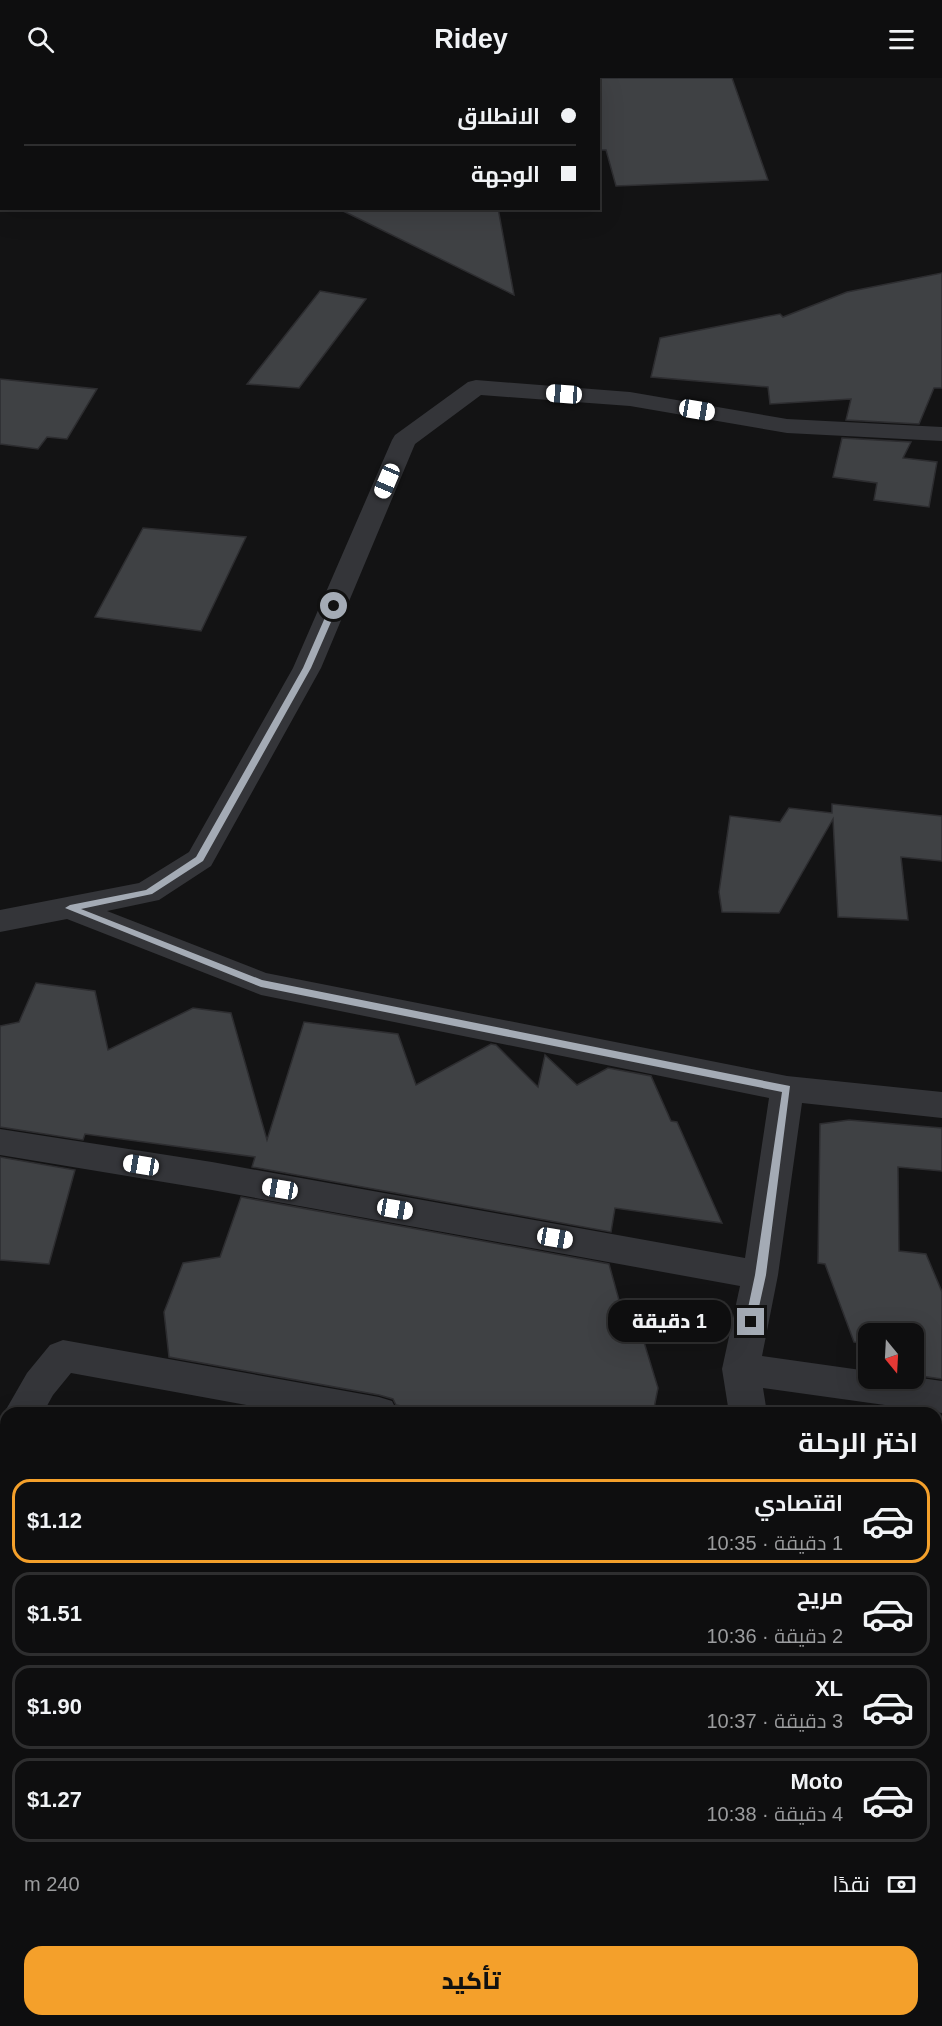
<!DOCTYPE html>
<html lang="ar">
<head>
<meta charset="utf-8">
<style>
  :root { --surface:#0e0e0f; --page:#1c1c1d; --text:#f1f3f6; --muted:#9b9c9e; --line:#2e2e2f; --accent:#f4a02b }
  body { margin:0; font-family:Arial,Cairo,sans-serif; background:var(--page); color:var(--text); direction:rtl; height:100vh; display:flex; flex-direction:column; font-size:22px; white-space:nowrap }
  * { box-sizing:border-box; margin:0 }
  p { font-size:20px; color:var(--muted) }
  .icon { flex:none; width:33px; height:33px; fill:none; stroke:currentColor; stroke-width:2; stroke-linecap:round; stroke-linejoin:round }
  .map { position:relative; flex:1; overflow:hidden; direction:ltr }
  .details { position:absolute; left:0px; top:1329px; width:942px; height:620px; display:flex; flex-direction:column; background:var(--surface); border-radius:18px 18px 0 0; box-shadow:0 6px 24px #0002,0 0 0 2px var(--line); direction:rtl }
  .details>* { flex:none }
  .banner { position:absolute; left:0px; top:0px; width:600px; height:132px; box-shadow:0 6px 24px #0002,0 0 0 2px var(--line); direction:rtl; display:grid; align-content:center; height:132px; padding:0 24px; background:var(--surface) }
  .needle { width:39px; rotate:162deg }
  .buttons { position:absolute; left:858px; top:1245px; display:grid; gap:12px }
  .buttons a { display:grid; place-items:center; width:66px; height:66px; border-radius:12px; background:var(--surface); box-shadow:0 6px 24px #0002,0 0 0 2px var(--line); font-size:30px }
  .end { position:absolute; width:27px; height:27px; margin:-14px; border:8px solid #a4abb5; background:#111; box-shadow:0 0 0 3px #111 }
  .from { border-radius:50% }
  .bubble { position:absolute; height:42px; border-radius:18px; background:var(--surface); box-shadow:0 6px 24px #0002,0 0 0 2px var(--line); font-size:20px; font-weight:800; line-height:42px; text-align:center; direction:rtl }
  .car { position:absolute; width:18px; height:36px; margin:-18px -9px; border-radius:8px; box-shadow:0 0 4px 2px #0007; background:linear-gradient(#fff 24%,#345 0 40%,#fff 0 76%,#345 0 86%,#fff 0) }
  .banner b { display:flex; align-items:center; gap:21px; height:57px; font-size:22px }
  .banner b+b { border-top:2px solid var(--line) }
  .banner i { width:15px; height:15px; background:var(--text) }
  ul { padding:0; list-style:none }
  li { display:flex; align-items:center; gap:18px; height:84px; margin:0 12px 9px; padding:0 12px; border:3px solid var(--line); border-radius:18px }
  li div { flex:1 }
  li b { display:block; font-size:22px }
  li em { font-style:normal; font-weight:800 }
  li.on { border-color:var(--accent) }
  li>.icon { width:54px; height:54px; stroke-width:1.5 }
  h2 { padding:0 24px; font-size:27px; line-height:72px }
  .pay { display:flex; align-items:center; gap:15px; height:66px; padding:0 24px; font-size:22px }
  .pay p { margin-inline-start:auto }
  .button { display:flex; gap:12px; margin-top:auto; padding:12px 24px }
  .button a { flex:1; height:69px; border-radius:18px; background:var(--accent); color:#111; font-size:24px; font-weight:800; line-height:69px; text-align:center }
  header { display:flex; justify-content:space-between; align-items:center; height:78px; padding:0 24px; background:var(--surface); font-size:27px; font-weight:800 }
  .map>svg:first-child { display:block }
  .building { fill:#3f4144; stroke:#2d2d30; stroke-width:1.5 }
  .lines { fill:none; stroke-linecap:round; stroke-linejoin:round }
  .minor { fill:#343539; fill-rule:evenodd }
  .major { fill:#505258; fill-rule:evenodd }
  .route { fill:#a4abb5 }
</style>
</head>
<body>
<header><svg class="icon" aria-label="menu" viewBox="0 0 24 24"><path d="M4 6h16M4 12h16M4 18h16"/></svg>Ridey<svg class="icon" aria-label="search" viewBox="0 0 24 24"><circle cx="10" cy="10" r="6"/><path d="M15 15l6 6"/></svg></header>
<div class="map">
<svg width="942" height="1948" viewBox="0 0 942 1948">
  <rect width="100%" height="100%" fill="#131314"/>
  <g class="building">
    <path d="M598,0H732L768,102L616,108L606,72H598Z"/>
    <path d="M337,130H498L514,217Z"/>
    <path d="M942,195V310H934L919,346L846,342L851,321L770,326L768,309L651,299L660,260L780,236L783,239L847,214Z"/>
    <path d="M320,213L366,221L299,310L247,306Z"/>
    <path d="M0,301L97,311L67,361L47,359L38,371L0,366Z"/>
    <path d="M842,360L911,364L903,380L937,384L929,429L874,422L877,405L833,399Z"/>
    <path d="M143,450L246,459L201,553L95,539Z"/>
    <path d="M832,726L942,738V783L901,779L908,842L838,839L833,741L779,835L722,834L719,814L730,738L780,744L789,730L832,735Z"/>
    <path d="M36,905L95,913L108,972L193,930L231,935L267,1062L304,944L398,956L416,1007L491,966L496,967L538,1009L545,977L577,1007L608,990L651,998L671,1043L677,1044L722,1145L615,1130L611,1154L252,1089L255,1079L85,1056L83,1062L0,1049V948L19,944Z"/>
    <path d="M849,1042L942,1050V1093L898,1089L899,1173L926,1176L942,1214V1301L914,1297V1256H868V1265L854,1264L825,1186L818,1185L820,1046Z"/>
    <path d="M0,1079L75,1092L49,1186L0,1182Z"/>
    <path d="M241,1119L609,1186L622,1233L640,1251L658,1310L653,1335H441L396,1327L393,1321L379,1317L169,1279L164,1234L183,1185L220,1179Z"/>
  </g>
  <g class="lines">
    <g class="minor">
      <path d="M476,302L630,314L787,341L942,349V363L787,355L630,328L481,317L415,366L321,590L211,788L159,822L107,833L266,895L787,998L942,1014V1040L802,1025L778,1197L762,1278L868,1293V1300L914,1299L942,1303V1335L763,1310L767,1335H729L722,1291L740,1208L212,1112L0,1077V1051L212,1084L745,1180L769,1020L261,917L67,841L0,854V832L139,805L189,774L293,590L392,362L395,357L468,304Z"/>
      <path d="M63,1262L379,1319L392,1323L398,1335H290L71,1295L53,1317L43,1335H6V1339L4,1335L27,1295L50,1267Z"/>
      <path d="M6,1348V1435L0,1434V1351Z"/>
      <path d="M0,1679L6,1680V1722L0,1721Z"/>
      <path d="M936,1807L942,1808V1852L936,1851Z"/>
      <rect x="639" y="1942" width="46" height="6"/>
    </g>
    <g class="major">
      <path d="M0,0H9L10,2H2L0,10Z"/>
      <path d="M35,0H82L34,2Z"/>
    </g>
  </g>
  <path class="route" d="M334,526L338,528L311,590L203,783L152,816L81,831L262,902L790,1008L766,1197L755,1247L751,1248L745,1244L755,1197L782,1014L261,909L65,830L70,827L146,812L196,779L303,590L330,528Z"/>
</svg>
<div class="buttons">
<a><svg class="needle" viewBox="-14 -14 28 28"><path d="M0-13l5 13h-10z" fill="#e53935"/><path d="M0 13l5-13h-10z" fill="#9b9c9e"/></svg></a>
</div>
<i class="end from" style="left:334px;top:528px"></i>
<i class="end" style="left:751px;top:1244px"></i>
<div class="bubble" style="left:608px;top:1222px;width:123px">1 دقيقة</div>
<i class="car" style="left:564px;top:316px;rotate:274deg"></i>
<i class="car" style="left:697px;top:332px;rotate:100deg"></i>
<i class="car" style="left:387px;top:403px;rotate:203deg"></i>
<i class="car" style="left:141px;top:1087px;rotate:279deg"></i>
<i class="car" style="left:280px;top:1111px;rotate:280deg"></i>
<i class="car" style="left:395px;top:1131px;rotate:100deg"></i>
<i class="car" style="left:555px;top:1160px;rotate:100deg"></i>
<div class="banner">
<b><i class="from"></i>الانطلاق</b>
<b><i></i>الوجهة</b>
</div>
<section class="details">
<h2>اختر الرحلة</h2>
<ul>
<li class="on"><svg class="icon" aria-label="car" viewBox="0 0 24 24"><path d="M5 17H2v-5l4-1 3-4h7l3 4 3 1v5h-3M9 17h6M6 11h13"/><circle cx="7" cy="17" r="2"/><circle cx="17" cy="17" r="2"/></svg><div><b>اقتصادي</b><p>1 دقيقة · 10:35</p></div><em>$1.12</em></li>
<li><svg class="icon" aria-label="car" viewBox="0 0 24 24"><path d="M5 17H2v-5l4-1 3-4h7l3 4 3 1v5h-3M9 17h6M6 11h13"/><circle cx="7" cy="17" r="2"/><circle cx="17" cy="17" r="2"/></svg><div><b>مريح</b><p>2 دقيقة · 10:36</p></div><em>$1.51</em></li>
<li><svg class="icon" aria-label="car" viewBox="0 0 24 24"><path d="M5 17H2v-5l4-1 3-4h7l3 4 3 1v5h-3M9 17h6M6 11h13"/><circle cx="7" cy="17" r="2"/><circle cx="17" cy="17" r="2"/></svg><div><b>XL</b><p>3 دقيقة · 10:37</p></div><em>$1.90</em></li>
<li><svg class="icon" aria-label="car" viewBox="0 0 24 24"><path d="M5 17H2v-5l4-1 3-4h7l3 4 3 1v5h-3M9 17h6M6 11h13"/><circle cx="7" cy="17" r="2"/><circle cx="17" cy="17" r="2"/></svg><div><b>Moto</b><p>4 دقيقة · 10:38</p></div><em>$1.27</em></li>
</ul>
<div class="pay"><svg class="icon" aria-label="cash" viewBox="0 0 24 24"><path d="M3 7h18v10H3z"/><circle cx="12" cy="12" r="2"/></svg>نقدًا<p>240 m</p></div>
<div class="button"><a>تأكيد</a></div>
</section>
</div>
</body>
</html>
